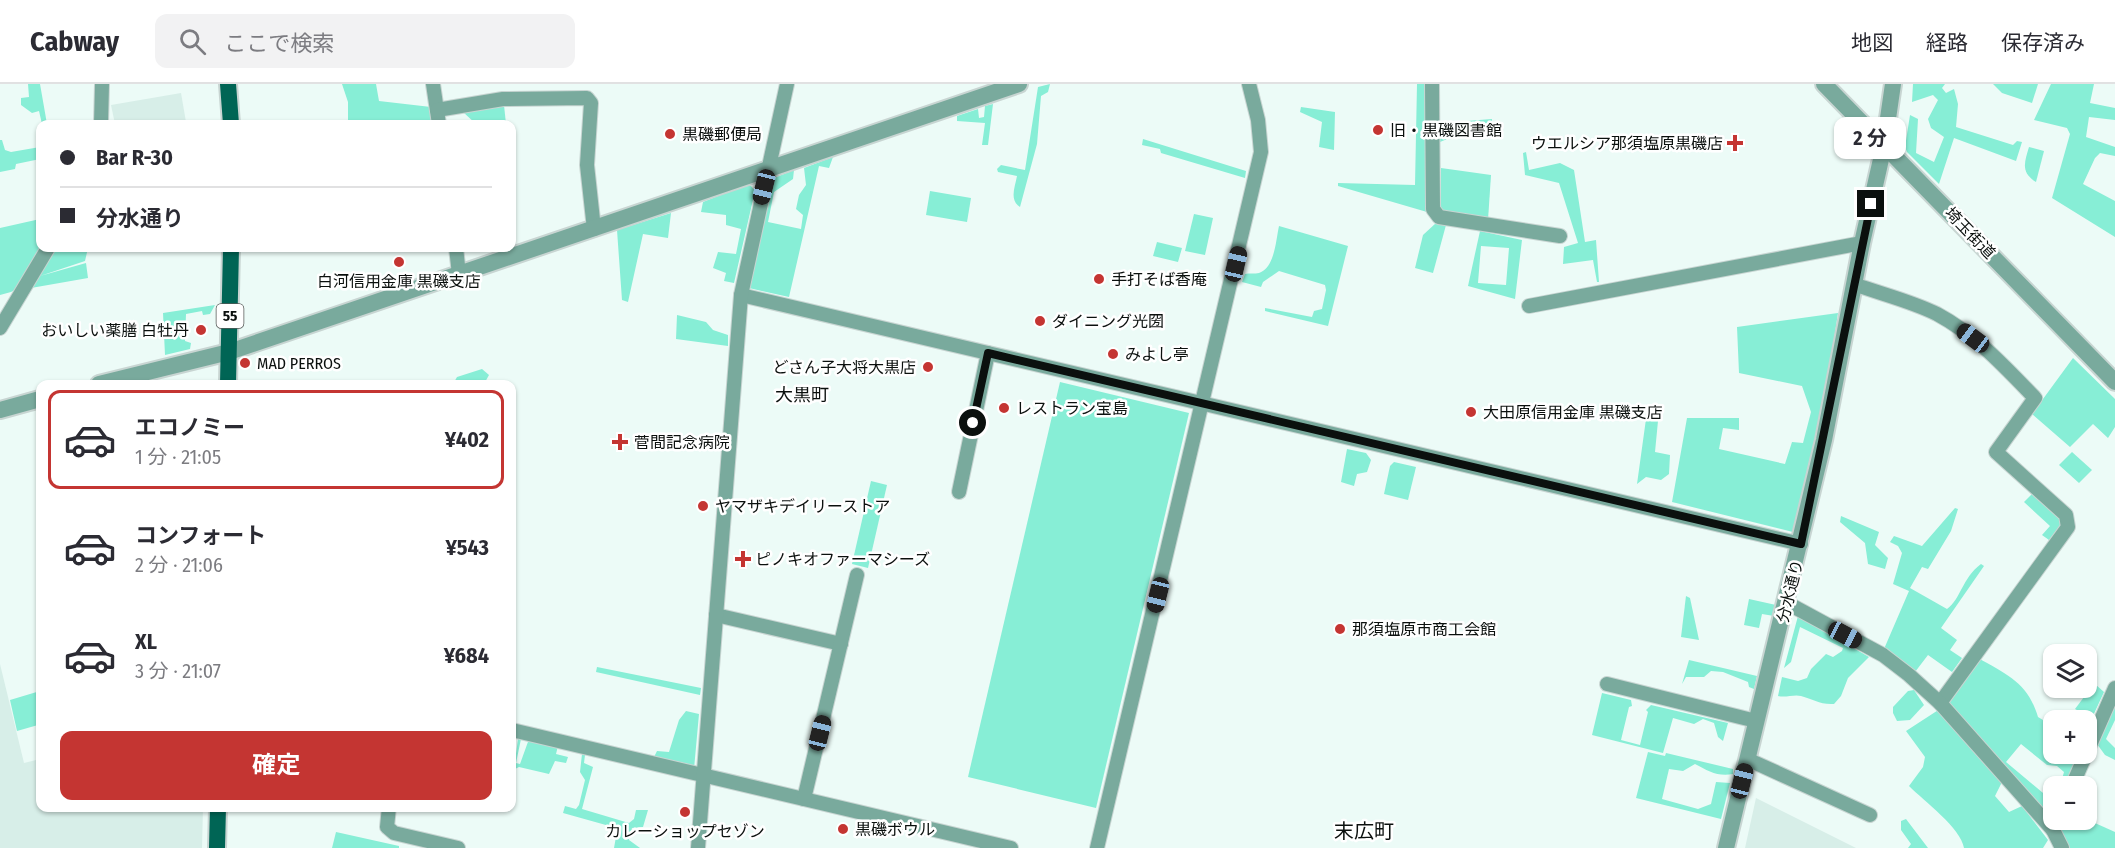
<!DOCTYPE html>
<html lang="ja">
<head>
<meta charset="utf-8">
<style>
  :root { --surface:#fff; --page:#f2f2f3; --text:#2b2b33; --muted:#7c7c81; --line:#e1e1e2; --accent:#c43532 }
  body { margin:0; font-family:"Fira Sans Condensed","Noto Sans JP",sans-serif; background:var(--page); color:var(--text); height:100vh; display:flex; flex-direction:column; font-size:22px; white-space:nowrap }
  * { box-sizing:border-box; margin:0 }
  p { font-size:20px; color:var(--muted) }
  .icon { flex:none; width:33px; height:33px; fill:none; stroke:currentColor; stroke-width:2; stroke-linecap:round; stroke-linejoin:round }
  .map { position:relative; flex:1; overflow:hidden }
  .sheet { position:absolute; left:36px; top:296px; width:480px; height:432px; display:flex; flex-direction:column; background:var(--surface); border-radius:12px; box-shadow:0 2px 4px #0004 }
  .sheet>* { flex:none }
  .top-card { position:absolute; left:36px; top:36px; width:480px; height:132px; border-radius:12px; box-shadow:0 2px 4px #0004; display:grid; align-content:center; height:132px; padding:0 24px; background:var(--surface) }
  .fabs { position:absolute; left:2043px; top:560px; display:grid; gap:12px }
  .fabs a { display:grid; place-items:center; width:54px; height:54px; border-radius:12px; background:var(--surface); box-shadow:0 2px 4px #0004; font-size:30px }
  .end { position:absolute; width:27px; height:27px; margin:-14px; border:8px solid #0b100e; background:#fff; box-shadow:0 0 0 3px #fff }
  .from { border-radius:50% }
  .bubble { position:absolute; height:42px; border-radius:12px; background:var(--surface); box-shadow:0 2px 4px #0004; font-size:20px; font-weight:700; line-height:42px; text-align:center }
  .car { position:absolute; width:18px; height:36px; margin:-18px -9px; border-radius:8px; box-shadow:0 0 4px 2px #0007; background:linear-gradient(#222 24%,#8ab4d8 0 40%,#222 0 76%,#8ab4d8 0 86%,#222 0) }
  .top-card b { display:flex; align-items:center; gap:21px; height:57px; font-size:22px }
  .top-card b+b { border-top:2px solid var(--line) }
  .top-card i { width:15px; height:15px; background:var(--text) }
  ul { padding:10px 0 0; list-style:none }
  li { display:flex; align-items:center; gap:18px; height:99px; margin:0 12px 9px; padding:0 12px; border:3px solid transparent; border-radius:12px }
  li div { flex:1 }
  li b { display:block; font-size:22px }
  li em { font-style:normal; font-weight:700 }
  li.on { border-color:var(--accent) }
  li>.icon { width:54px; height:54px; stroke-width:1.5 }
  .button { display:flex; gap:12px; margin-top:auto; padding:12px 24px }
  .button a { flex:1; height:69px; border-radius:12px; background:var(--accent); color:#fff; font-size:24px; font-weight:700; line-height:69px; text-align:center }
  header { display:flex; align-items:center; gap:36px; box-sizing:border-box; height:84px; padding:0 30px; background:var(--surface); border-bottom:2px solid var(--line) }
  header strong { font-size:28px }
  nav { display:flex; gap:33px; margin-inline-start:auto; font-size:21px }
  .search { width:420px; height:54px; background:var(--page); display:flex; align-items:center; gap:15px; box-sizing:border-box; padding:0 21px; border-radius:12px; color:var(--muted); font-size:22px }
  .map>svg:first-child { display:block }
  .built { fill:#d7eee8 }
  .green { fill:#87eed6; fill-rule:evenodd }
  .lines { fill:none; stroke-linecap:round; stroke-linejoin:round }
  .minor-casing { stroke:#c8d5d2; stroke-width:16 }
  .tertiary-casing { stroke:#c8d5d2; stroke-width:20 }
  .primary-casing { stroke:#c8d5d2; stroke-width:20 }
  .minor { stroke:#79aa9d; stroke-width:14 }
  .tertiary { stroke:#79aa9d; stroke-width:16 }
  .primary { stroke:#006555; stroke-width:16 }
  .route { stroke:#0b100e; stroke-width:8 }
  .poi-dot { fill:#c43532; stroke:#fff; stroke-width:2 }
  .labels { text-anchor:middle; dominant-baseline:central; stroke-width:5; stroke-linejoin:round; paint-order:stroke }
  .shield { fill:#fff; stroke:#545856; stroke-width:1.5 }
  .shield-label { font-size:15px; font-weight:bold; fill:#0b100e }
  .poi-label { font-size:16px; fill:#0b100e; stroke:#fff; text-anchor:start }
  .street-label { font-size:16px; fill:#0b100e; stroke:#fff }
  .neighbourhood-label { font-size:18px; fill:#0b100e; stroke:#fff }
  .quarter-label { font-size:20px; fill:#0b100e; stroke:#fff }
</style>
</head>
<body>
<header>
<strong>Cabway</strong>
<div class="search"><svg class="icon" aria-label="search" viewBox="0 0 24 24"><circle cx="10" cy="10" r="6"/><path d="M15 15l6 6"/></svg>ここで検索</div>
<nav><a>地図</a><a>経路</a><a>保存済み</a></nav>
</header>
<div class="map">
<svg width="2115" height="764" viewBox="0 0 2115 764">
  <rect width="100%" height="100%" fill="#ecfbf7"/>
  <g class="built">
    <path d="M181,9L186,38L175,40H115L111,21Z"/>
    <path d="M0,580L24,679L40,675V723H203L202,764H0Z"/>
    <path d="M1756,714L1856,764H1745Z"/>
  </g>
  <g class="green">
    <path d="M28,0H40L47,40H42L39,27L32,29L21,21V14L29,13Z"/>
    <path d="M342,0H376L379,17L431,23L433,40H348V18Z"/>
    <path d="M1050,0L1048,8L1041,12L1037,60L1020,123C1009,116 1015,103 1017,92L998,88L997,85L1001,81L1025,86L1038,3Z"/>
    <path d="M1417,0H1425L1427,128L1338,102V99L1415,101Z"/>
    <path d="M1913,0H1945L1942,4L1946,9L1954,5L1958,20L1956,43L2013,61L2017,57L2022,58L2016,77L1954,54L1939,100L1907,68L1905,63L1910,31L1918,35L1916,69L1934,78L1944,53L1931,44L1928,35L1938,16L1933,11L1912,18Z"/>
    <path d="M1993,0H2038L2032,19L2002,9Z"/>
    <path d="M2051,0H2094L2090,19L2115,24V36L2089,33L2086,53L2115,63V72L2100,69L2095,74L2083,100L2115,117V153L2052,114L2070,50L2067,44L2034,36Z"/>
    <path d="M993,20L988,61H982L985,39L957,37V32L978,25L979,34L984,33L985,22Z"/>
    <path d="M504,21L506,40H476L463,28Z"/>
    <path d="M1301,23L1335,28L1334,66L1319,63L1322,38L1300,28Z"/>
    <path d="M1492,35V51L1454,46L1452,53L1440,58L1441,39Z"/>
    <path d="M1143,55L1246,87L1245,94L1161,69L1160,65L1142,61Z"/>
    <path d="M0,56H2L5,66L11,68L40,63V75L16,80L15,85L0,88Z"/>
    <path d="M2029,63L2044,67L2036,98C2021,89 2024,79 2029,63Z"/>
    <path d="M1526,68L1529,86L1560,79L1574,86L1585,158L1596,156L1599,198H1597L1593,176L1563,180L1564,163L1578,159L1559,99L1525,91L1523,69Z"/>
    <path d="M833,73L829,84L819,82L789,213L749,204L774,94L794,86L793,95L774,108L768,138L801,145L803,131L796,125L799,111L806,101L804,84Z"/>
    <path d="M1441,84L1491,91L1488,136L1444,129L1441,126Z"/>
    <path d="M746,101L751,102L755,107L734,199L724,197L726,189L713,184L718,168L736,170L741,145L726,141V131L701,128L703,118Z"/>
    <path d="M930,107L971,114L967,138L926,131Z"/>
    <path d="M671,129L668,154L643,150L628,218L622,216L617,146Z"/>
    <path d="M1194,130L1213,134L1205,171L1185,167Z"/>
    <path d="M40,135V164H88L85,177L40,192L86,179L88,194L31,204L39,192L11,208L0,211V144Z"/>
    <path d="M1436,139L1446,141L1433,189L1415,184L1423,151Z"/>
    <path d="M1279,142L1348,162L1328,242L1265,227V224L1312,233L1314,227L1322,225L1326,206L1325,201L1279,187L1263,198L1261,203L1242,198L1245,190C1249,189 1255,190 1259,189C1275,184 1276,155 1279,142Z"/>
    <path d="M1480,147L1522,156L1515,215L1468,202ZM1481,162L1509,164L1506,201L1478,199Z"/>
    <path d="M1157,158L1182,164L1178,178L1153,172Z"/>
    <path d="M215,221L210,230L203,231L202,227L186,230L185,257L191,259L190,265L165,271L163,229Z"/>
    <path d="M1838,229L1825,315L1793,448L1672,418L1687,334H1739V346L1723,344L1719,365L1785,380L1792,358L1803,359L1811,328L1802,302L1739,289L1737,243Z"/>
    <path d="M677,231L706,238L713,246L728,251V262L676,255Z"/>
    <path d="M2073,274L2115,315V343L2108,354L2093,340L2070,363L2032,330Z"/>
    <path d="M482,285L489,291L484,300H453L457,293Z"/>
    <path d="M1060,298L1189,329L1096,724L968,693Z"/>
    <path d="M1646,335L1658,337L1655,368L1670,371L1669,390L1661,396L1646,393L1637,400Z"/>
    <path d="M1347,365L1366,369L1371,376L1367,388L1357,390L1354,402L1341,398Z"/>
    <path d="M2072,368L2092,386L2079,399L2059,381Z"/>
    <path d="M1394,378L1416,383L1408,416L1384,410L1390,382Z"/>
    <path d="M871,397L887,401L868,484L852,480Z"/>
    <path d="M2032,410L2059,434L2061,441L2049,456L2042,451L2050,442L2024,418Z"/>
    <path d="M1955,424L1958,425L1951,447L1928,485L1922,483L1910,504L1947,525C1961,515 1962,494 1981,480L1984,482L1941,544L1957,556L1950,566L1962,574L1952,588L1928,571L1915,588L1884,565L1909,507L1893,500L1902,469L1898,462L1890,458L1894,452L1922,462Z"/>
    <path d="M1841,432L1879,448L1875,461L1888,474L1885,485L1868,480L1865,459L1840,438Z"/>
    <path d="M1686,512L1690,514L1699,556L1681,553Z"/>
    <path d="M1749,515L1776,521L1774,532L1762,530L1759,544L1744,541Z"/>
    <path d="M1798,532L1869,573L1848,594L1841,612L1834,620C1820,621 1813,615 1801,612C1794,610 1786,614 1778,612L1782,593L1798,597L1807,594L1811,585L1826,570L1833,573L1842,567L1843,564L1800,543L1791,578L1784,584Z"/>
    <path d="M1978,574C2008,591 2028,599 2038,633L2053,642V648L2051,647L2044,658L2053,665L2054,669L2066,673L2069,669H2079L2065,702H2060L2064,688L2057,682L2047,681L2021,660L2006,678L2049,714L2053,713V728L2048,733L2003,684L2001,700L1995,712L2009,728L2022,722L2048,756L2043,764H1964C1961,744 1924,717 1909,702L1923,683L1925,673L1906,647L1946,621Z"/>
    <path d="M1689,576L1757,592L1754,605L1749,603L1748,598L1723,588L1711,587L1704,593H1686L1682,600Z"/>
    <path d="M597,583L701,604L700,611L596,588Z"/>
    <path d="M2087,593L2104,608L2092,634L2075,625L2087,609Z"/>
    <path d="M1914,606L1924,621L1910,636L1897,637L1893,629V623L1908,607Z"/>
    <path d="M40,607V634L37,636L38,641L17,647L10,616Z"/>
    <path d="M1602,609L1631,616L1632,622L1629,623L1621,656L1640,661L1648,628L1646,626L1651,621L1728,639L1723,657L1718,653L1714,639L1703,635L1694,640L1673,634L1663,669L1592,651Z"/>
    <path d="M2115,618V636L2106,655L2115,664V676L2105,671L2097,660Z"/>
    <path d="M686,627L699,630L694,685L654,673L657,667L669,668L679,636Z"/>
    <path d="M518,655H521L516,679L520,680L529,655L558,662L556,670L568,673L566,679L555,677L549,690L519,683L515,685L512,699Z"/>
    <path d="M1648,668L1665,672L1666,669L1733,685V690C1718,693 1708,687 1695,680L1683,687L1669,685L1662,715L1698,725L1711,720L1716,698L1730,699L1721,735L1636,714Z"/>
    <path d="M582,670L585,671L584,679L593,683L582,725L629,739L634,735L636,726H648L643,743L632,744L629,756L640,764H614L617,747L613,743L563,729L565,722L576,725L579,721L585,696L580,688Z"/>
    <path d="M1906,735L1928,764H1908L1911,760L1901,746V737Z"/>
    <path d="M2066,735H2086L2115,748V764H2068L2060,749Z"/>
    <path d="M336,748L399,762V764H332Z"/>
  </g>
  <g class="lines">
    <g class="minor-casing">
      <g id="minor">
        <path d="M433,0L439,40"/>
        <path d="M1432,0L1433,125L1439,133L1560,152"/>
        <path d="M437,26L503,15L587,14L591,19L587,81L594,145"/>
        <path d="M101,40L102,0"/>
        <path d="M456,164L459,190"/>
        <path d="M1854,200C1881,210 1911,217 1937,230C1976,251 2005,283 2035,314L1996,368L2066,431L2068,443L1940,619"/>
        <path d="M741,211L1801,460"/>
        <path d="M1529,222L1862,159"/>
        <path d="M0,244L48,164"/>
        <path d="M959,408L988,269"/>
        <path d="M1787,519L1883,571L1909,591L1940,619L2053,746L2058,735"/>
        <path d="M716,531L841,560"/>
        <path d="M1607,600L1756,637"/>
        <path d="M512,646L1011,764"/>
        <path d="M1747,675L1870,731"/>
        <path d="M2072,702L2115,604"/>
        <path d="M804,715L857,491"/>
        <path d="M389,723L387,743L394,749L458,764"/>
        <path d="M2053,746L2062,764"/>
        <path d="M698,764L741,211L787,0"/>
        <path d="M1097,764L1261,68L1258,36L1249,0"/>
      </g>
    </g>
    <g class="tertiary-casing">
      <g id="tertiary">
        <path d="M1824,0L2115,298"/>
        <path d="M99,300L229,268L1019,0"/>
        <path d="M0,326L40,315"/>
        <path d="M1726,764L1824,356L1862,159L1884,62L1893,0"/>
      </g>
    </g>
    <g class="primary-casing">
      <g id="primary">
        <path d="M228,0L231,40"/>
        <path d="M228,300L231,164"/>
        <path d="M217,764L218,723"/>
      </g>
    </g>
    <use href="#minor" class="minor"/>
    <use href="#tertiary" class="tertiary"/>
    <use href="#primary" class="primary"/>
  </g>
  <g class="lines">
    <path class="route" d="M973,339L988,269L1801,460L1871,120"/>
  </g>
  <g class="poi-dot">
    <circle cx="1378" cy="46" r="6"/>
    <circle cx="670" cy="50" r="6"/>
    <path d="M1732 50h6v6h6v6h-6v6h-6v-6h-6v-6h6z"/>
    <circle cx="399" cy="178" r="6"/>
    <circle cx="1099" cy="195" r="6"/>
    <circle cx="1040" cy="237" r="6"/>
    <circle cx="201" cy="246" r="6"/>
    <circle cx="1113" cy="270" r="6"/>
    <circle cx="245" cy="279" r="6"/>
    <circle cx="928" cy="283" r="6"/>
    <circle cx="1004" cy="324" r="6"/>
    <circle cx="1471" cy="328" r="6"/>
    <path d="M617 349h6v6h6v6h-6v6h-6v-6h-6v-6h6z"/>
    <circle cx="703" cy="422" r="6"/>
    <path d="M740 466h6v6h6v6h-6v6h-6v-6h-6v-6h6z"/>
    <circle cx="1340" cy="545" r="6"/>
    <circle cx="685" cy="728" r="6"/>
    <circle cx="843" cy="745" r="6"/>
  </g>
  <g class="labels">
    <rect class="shield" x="216.5" y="220" width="27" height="24" rx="4.5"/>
    <g class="shield-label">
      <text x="230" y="232">55</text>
    </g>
    <g class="poi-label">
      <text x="1390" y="46">旧・黒磯図書館</text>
      <text x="682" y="50">黒磯郵便局</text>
      <text x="1723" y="59" text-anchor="end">ウエルシア那須塩原黒磯店</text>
      <text x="1111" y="195">手打そば香庵</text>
      <text x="399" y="197" text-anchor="middle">白河信用金庫 黒磯支店</text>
      <text x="1052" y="237">ダイニング光圀</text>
      <text x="189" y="246" text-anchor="end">おいしい薬膳 白牡丹</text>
      <text x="1125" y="270">みよし亭</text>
      <text x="257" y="279">MAD PERROS</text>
      <text x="916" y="283" text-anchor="end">どさん子大将大黒店</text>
      <text x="1016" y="324">レストラン宝島</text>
      <text x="1483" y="328">大田原信用金庫 黒磯支店</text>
      <text x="634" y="358">菅間記念病院</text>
      <text x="715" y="422">ヤマザキデイリーストア</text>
      <text x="755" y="475">ピノキオファーマシーズ</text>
      <text x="1352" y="545">那須塩原市商工会館</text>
      <text x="855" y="745">黒磯ボウル</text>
      <text x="685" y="747" text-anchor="middle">カレーショップセゾン</text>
    </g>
    <g class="street-label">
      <text transform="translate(1970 149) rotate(46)">埼玉街道</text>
      <text transform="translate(1790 507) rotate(-76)">分水通り</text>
    </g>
    <g class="neighbourhood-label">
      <text x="802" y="311">大黒町</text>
    </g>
    <g class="quarter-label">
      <text x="1364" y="747">末広町</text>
    </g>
  </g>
</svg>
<div class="fabs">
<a><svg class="icon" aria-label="layers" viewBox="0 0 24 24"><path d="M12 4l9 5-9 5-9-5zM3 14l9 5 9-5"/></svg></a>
<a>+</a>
<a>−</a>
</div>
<i class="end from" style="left:973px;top:339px"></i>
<i class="end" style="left:1871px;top:120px"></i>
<div class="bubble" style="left:1834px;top:33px;width:72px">2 分</div>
<i class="car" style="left:764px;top:103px;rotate:194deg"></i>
<i class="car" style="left:1236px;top:180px;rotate:13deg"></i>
<i class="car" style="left:1973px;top:254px;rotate:307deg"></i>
<i class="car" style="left:1158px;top:511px;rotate:194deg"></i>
<i class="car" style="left:1845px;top:551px;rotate:118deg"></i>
<i class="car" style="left:820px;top:649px;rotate:14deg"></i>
<i class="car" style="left:1742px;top:697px;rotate:14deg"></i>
<div class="top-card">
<b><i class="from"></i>Bar R-30</b>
<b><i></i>分水通り</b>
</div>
<section class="sheet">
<ul>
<li class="on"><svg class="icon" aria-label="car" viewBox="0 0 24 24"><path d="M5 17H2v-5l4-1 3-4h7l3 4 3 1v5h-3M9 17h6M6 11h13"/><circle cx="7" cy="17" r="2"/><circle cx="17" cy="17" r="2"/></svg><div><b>エコノミー</b><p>1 分 · 21:05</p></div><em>¥402</em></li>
<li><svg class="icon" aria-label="car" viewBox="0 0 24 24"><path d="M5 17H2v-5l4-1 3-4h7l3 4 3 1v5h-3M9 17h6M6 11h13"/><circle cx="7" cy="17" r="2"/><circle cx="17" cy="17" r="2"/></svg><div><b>コンフォート</b><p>2 分 · 21:06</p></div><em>¥543</em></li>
<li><svg class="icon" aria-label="car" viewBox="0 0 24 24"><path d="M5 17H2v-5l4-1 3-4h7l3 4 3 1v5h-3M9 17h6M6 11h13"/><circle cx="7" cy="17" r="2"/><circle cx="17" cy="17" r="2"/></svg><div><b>XL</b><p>3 分 · 21:07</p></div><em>¥684</em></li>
</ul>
<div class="button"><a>確定</a></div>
</section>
</div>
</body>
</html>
